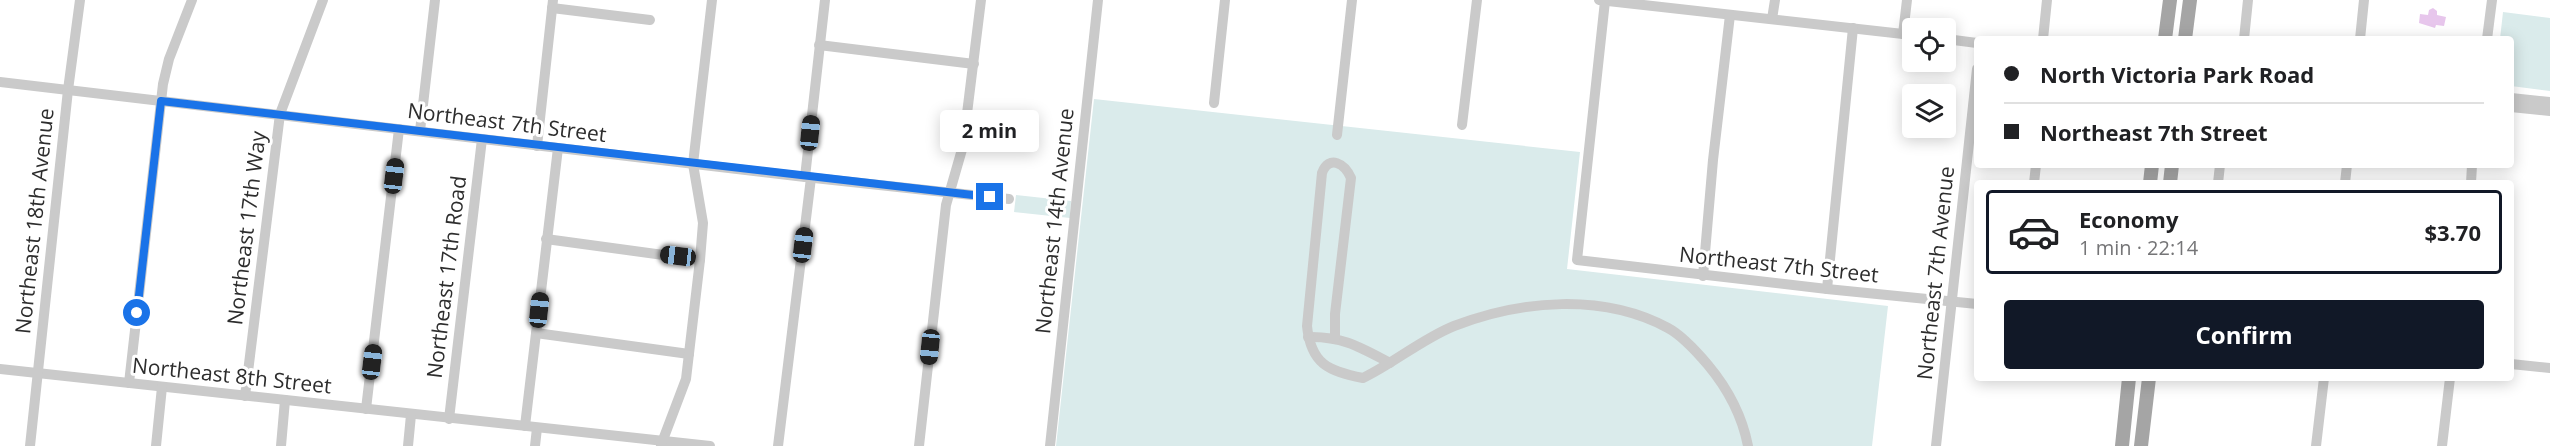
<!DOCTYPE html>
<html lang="en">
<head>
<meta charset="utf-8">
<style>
  :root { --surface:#fff; --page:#f2f2f2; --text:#202124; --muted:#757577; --line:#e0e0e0; --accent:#111827 }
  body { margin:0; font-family:"Open Sans",sans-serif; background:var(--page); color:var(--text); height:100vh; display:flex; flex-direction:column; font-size:22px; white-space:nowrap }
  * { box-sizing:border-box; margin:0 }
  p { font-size:20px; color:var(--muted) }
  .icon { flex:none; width:33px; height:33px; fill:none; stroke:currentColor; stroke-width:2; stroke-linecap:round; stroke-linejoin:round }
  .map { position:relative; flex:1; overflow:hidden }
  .drawer { position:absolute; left:1974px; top:180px; width:540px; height:201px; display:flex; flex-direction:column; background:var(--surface); border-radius:6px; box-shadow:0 3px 15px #0003 }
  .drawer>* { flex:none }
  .top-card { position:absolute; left:1974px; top:36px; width:540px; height:132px; border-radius:6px; box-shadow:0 3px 15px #0003; display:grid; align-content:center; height:132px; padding:0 30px; background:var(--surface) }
  .fabs { position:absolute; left:1902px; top:18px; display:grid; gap:12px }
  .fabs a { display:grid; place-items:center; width:54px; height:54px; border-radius:6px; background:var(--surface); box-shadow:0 3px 15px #0003; font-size:30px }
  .end { position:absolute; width:27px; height:27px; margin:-14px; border:8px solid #1a73e8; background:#fff; box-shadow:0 0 0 3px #fff }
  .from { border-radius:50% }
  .bubble { position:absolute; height:42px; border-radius:6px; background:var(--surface); box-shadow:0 3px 15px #0003; font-size:20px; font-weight:700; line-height:42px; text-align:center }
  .car { position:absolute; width:18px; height:36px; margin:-18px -9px; border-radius:8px; box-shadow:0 0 4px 2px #0007; background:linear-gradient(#222 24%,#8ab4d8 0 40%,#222 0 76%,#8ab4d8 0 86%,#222 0) }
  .top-card b { display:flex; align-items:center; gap:21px; height:57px; font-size:22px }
  .top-card b+b { border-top:2px solid var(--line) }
  .top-card i { width:15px; height:15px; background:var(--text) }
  ul { padding:10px 0 0; list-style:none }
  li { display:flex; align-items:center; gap:18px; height:84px; margin:0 12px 9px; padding:0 18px; border:3px solid transparent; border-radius:6px }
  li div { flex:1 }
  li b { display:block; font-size:22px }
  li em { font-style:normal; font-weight:700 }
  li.active { border-color:var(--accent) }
  li>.icon { width:54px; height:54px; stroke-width:1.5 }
  .primary-button { display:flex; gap:12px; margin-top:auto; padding:12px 30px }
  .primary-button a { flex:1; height:69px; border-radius:6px; background:var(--accent); color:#fff; font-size:24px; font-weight:700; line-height:69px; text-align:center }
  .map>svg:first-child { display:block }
  .green { fill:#daebeb }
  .water { fill:#e7c6ec }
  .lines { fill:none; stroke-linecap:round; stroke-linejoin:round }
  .minor { stroke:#cacaca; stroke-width:10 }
  .major { stroke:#a5a5a5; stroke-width:14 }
  .route { stroke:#1a73e8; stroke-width:8 }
  .labels { text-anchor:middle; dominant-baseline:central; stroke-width:6; stroke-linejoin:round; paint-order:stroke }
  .street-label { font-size:21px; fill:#2d2d2d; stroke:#fff }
</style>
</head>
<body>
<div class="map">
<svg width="2550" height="446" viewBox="0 0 2550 446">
  <rect width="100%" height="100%" fill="#fff"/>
  <g class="green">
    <path d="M2503,12L2550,18V91L2511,86V39H2500Z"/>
    <path d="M1094,99L1580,152L1567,269L1888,306L1872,446H1056Z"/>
    <path d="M1016,195L1071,201L1070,218L1014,212Z"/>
  </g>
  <path class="water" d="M2433,8L2437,11V15L2446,17L2444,26L2436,25L2435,28L2419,23L2420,14L2428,15L2429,10Z"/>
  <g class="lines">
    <g class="minor">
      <path d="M1599,0L1912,35"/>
      <path d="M1605,1L1577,260L1827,289L1977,304"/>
      <path d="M552,8L650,20"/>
      <path d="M1772,19L1775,0"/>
      <path d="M1903,34L1907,0"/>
      <path d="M1946,39L1977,43"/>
      <path d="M2043,39L2047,0"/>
      <path d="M2244,39L2248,0"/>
      <path d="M2360,39L2364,0"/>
      <path d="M2487,39L2492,0"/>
      <path d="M819,45L974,64"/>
      <path d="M0,82L805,177L1009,199"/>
      <path d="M2511,98L2550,102"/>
      <path d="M1214,103L1225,0"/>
      <path d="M2511,107L2550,111"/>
      <path d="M1462,125L1477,0"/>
      <path d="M420,131L435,0"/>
      <path d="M1337,135L1352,0"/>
      <path d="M537,146L553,0"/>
      <path d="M805,177L825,0"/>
      <path d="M2034,183L2036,165"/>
      <path d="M2218,183L2220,165"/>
      <path d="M2345,183L2347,165"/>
      <path d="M2471,183L2472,165"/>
      <path d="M546,239L700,260"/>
      <path d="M1703,276L1713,160L1730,15"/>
      <path d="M1827,289L1853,28"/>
      <path d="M536,333L689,354"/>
      <path d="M1308,337C1342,336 1360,347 1390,363"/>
      <path d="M1335,338V314L1351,178C1345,164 1329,154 1322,173L1307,326C1311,364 1328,371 1363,378C1394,363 1422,339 1454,326C1521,300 1603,293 1668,328C1683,336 1697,352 1708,365C1728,389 1742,415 1748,446"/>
      <path d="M2511,364L2550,368"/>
      <path d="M0,369L710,446"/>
      <path d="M129,383L163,84L169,59L192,0"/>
      <path d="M245,396L280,114L323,0"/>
      <path d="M366,409L399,129"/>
      <path d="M449,419L482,139"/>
      <path d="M525,426L558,148"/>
      <path d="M661,445L686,379L700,260L703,223L693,164L712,0"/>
      <path d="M30,446L68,90L80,0"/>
      <path d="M156,446L162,387"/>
      <path d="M281,446L285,400"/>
      <path d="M408,446L411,415"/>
      <path d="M535,446L537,428"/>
      <path d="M778,446L811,178"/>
      <path d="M919,446L946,205L963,146L981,0"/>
      <path d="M1050,446L1098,0"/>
      <path d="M1936,446L1977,69"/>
      <path d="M2316,446L2324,378"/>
      <path d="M2442,446L2450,378"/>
    </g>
    <g class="major">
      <path d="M2165,39L2170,0"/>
      <path d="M2185,39L2190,0"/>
      <path d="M2150,183L2152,165"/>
      <path d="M2170,183L2172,165"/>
      <path d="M2122,446L2129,378"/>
      <path d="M2141,446L2149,378"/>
    </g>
  </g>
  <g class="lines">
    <path class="route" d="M137,313L161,101L990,197"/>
  </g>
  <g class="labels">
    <g class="street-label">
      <text transform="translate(507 122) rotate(7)">Northeast 7th Street</text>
      <text transform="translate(34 221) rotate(-84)">Northeast 18th Avenue</text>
      <text transform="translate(1054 221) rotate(-84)">Northeast 14th Avenue</text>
      <text transform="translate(246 228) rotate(-83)">Northeast 17th Way</text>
      <text transform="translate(1779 264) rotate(6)">Northeast 7th Street</text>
      <text transform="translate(1935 273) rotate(-84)">Northeast 7th Avenue</text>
      <text transform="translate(446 277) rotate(-83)">Northeast 17th Road</text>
      <text transform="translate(232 375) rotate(6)">Northeast 8th Street</text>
    </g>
  </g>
</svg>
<div class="fabs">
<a><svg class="icon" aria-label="locate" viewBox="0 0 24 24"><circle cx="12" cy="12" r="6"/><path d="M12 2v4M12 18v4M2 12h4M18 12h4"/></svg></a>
<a><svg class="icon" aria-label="layers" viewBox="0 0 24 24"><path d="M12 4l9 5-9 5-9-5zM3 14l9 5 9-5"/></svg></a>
</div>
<i class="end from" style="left:137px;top:313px"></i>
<i class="end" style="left:990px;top:197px"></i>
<div class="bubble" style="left:940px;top:110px;width:99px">2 min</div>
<i class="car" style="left:810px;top:133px;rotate:6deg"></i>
<i class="car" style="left:394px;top:176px;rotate:7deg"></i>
<i class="car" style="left:803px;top:245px;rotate:7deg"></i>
<i class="car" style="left:678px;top:256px;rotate:277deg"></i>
<i class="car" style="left:539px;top:310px;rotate:6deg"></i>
<i class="car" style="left:930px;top:347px;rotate:186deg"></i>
<i class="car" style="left:372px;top:362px;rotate:7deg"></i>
<div class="top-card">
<b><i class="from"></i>North Victoria Park Road</b>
<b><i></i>Northeast 7th Street</b>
</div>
<section class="drawer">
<ul>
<li class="active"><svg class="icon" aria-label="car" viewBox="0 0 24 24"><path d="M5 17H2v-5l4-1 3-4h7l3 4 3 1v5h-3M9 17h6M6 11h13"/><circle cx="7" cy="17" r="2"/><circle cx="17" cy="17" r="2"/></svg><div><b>Economy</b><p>1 min · 22:14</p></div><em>$3.70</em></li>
</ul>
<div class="primary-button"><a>Confirm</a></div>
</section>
</div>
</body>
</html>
